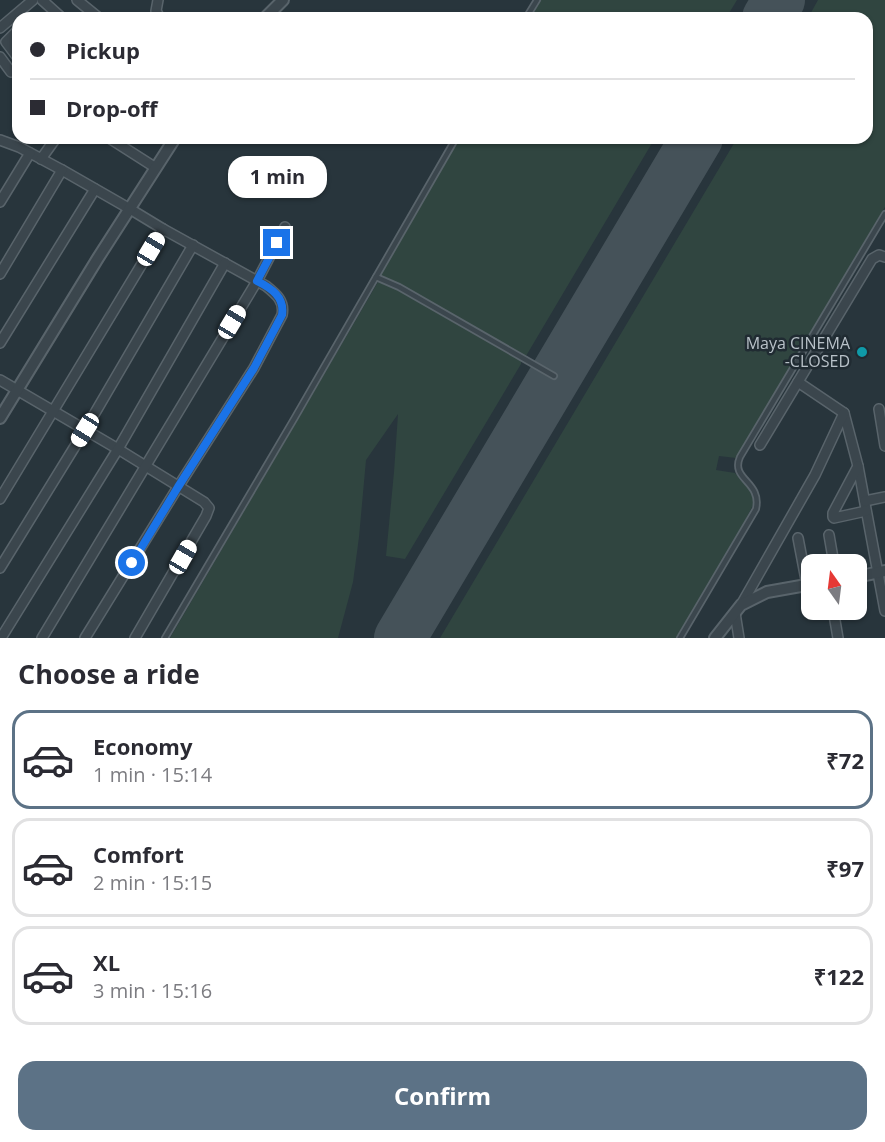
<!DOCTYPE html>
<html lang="en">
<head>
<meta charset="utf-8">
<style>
  :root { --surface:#fff; --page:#f7f7f7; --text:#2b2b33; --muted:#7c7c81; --line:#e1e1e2; --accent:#5c7286 }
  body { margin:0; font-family:"Open Sans",sans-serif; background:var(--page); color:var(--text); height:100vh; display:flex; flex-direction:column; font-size:22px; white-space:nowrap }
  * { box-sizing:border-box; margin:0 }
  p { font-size:20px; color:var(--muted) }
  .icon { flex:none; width:33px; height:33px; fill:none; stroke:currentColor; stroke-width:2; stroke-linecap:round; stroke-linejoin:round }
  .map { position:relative; height:638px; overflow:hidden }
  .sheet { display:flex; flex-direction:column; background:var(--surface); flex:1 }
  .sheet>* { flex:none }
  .top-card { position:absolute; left:12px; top:12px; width:861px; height:132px; border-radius:18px; box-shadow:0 2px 4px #0004; display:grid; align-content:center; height:132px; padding:0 18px; background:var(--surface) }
  .needle { width:39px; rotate:346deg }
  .controls { position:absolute; left:801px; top:554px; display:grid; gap:12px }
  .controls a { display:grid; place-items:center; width:66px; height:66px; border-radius:12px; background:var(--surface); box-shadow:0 2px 4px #0004; font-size:30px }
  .end { position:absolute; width:27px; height:27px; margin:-14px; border:8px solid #1a73e8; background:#fff; box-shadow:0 0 0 3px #fff }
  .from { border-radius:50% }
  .bubble { position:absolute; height:42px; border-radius:18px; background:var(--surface); box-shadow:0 2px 4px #0004; font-size:20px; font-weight:700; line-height:42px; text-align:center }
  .car { position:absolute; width:18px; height:36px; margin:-18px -9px; border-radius:8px; box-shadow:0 0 4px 2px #0007; background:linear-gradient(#fff 24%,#345 0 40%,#fff 0 76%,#345 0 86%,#fff 0) }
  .top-card b { display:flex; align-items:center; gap:21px; height:57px; font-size:22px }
  .top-card b+b { border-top:2px solid var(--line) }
  .top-card i { width:15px; height:15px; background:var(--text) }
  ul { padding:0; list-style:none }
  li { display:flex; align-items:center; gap:18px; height:99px; margin:0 12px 9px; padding:0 6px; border:3px solid var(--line); border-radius:18px }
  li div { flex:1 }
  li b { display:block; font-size:22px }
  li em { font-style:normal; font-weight:700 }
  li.selected { border-color:var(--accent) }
  li>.icon { width:54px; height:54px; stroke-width:1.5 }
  h2 { padding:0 18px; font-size:27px; line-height:72px }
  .primary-button { display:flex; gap:12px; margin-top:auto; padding:12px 18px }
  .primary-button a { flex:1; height:69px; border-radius:18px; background:var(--accent); color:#fff; font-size:24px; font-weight:700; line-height:69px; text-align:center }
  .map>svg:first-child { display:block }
  .green { fill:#304540 }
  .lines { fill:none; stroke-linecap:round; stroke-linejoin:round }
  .runway { stroke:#455259; stroke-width:52 }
  .service-casing { stroke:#59646b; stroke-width:8 }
  .minor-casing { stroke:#59646b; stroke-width:12 }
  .tertiary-casing { stroke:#59646b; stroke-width:14 }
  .service { stroke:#3b464d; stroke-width:4.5 }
  .minor { stroke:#3b464d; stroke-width:9 }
  .tertiary { stroke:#3b464d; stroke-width:10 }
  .route { stroke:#1a73e8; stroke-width:8 }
  .culture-dot { fill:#0f9aa8; stroke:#202b32; stroke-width:2 }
  .labels { text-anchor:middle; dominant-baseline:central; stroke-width:5; stroke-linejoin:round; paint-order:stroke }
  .poi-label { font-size:16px; fill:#b8c1c8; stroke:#202b32; text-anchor:end }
</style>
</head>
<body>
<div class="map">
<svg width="885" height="638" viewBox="0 0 885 638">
  <rect width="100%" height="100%" fill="#28353c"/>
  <g class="green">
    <path d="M540,0H737L726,18H529Z"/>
    <path d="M818,0H885V207L736,458L719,456L716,470L735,473L750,490L754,500L753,505L735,540L676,638H440L736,140L738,138H867V18H808Z"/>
    <path d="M459,138H655L526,356H522L397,283L381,275Z"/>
    <path d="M378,282L405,293L519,358L521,361V364L405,559L386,556L394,472L398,414L366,460L359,537L353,582L338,638H170Z"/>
  </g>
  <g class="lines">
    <g class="runway">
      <path d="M768,18L779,0"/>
      <path d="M400,638L697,138"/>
    </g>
    <g class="service-casing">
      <g id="service">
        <path d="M526,18L537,0"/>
        <path d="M376,277L399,287L554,376"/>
        <path d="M165,638L294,419L456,138"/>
        <path d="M680,638L756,509C762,481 730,480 740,457L885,214"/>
      </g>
    </g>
    <g class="minor-casing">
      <g id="minor">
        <path d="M42,0L62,18"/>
        <path d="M77,0L99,18"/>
        <path d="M158,0L156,11L160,18"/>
        <path d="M0,28L33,0"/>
        <path d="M18,30L6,42L18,58"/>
        <path d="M0,57L11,72"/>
        <path d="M109,138L156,168"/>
        <path d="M0,140L19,147L62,170L130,209L163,229L266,286C276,294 285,301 282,315L254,368L178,487L85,638"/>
        <path d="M41,159L56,138"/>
        <path d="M0,202L30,153"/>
        <path d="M0,274L62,170"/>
        <path d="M0,343L95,189"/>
        <path d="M0,380L118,449L204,502L209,508L206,516L135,638"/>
        <path d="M798,382L844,413L858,466L885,611"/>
        <path d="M879,409L885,446"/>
        <path d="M760,445L872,259L879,255L885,257"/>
        <path d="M858,466L833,513V517L834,518L866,511"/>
        <path d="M0,499L163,229"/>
        <path d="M865,501L885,497"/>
        <path d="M829,535L834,564"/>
        <path d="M798,538L807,585"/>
        <path d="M0,568L85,430L193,245"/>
        <path d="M741,605L815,475L844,413"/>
        <path d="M833,609L838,638"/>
        <path d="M735,613L739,638"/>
        <path d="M1,638L118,449L225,263"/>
        <path d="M42,638L257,281L285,227"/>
      </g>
    </g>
    <g class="tertiary-casing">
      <g id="tertiary">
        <path d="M265,18L283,0"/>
        <path d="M0,418L98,258L175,138"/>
        <path d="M856,577L885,571"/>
        <path d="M715,638L741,605L767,592L812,584"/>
      </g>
    </g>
    <use href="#service" class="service"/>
    <use href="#minor" class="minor"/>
    <use href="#tertiary" class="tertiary"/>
  </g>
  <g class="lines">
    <path class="route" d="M132,563L178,487L254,368L282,315C285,297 271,288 257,281L277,243"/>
  </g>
  <circle class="culture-dot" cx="862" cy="352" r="6"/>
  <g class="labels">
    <g class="poi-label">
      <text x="850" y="343">Maya CINEMA<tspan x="850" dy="18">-CLOSED</tspan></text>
    </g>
  </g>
</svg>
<div class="controls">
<a><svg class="needle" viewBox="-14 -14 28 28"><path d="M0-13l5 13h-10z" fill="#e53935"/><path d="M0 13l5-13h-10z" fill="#7c7c81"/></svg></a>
</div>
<i class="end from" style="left:132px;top:563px"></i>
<i class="end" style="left:277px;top:243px"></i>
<div class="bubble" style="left:228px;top:156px;width:99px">1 min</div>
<i class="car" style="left:151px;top:249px;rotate:31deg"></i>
<i class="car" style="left:232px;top:322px;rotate:31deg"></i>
<i class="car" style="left:85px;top:430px;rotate:212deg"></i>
<i class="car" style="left:183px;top:557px;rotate:30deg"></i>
<div class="top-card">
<b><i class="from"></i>Pickup</b>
<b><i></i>Drop-off</b>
</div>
</div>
<section class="sheet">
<h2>Choose a ride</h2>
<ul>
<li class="selected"><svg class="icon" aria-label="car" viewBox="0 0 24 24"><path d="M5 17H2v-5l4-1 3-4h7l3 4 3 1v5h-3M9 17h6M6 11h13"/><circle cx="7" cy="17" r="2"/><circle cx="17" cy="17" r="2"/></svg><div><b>Economy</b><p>1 min · 15:14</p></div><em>₹72</em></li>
<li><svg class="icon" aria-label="car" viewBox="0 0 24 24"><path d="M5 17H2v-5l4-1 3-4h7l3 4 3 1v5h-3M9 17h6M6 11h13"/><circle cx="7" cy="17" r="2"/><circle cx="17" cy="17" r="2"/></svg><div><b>Comfort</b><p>2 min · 15:15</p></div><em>₹97</em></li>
<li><svg class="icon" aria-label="car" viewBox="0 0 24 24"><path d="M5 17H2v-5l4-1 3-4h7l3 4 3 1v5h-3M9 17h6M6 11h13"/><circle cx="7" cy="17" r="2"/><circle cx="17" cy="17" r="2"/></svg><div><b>XL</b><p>3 min · 15:16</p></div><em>₹122</em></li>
</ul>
<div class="primary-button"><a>Confirm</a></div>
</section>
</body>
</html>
